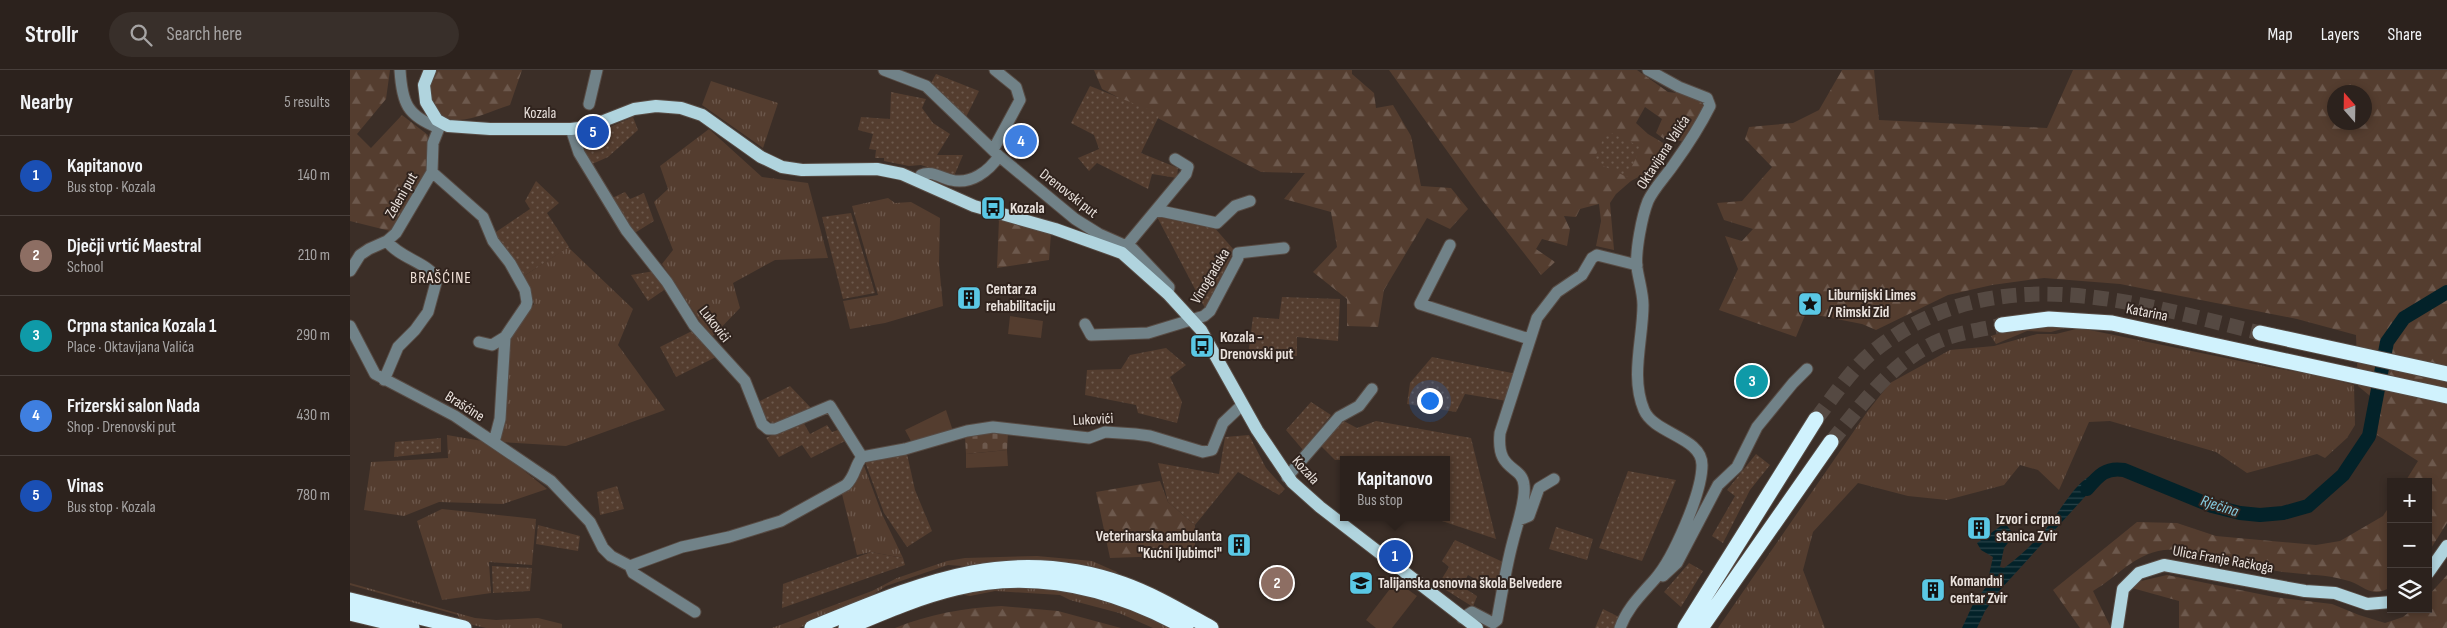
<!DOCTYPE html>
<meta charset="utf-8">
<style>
body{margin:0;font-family:"Sofia Sans Condensed",sans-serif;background:#382f2a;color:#f1f3f6}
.controls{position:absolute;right:15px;bottom:15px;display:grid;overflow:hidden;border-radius:0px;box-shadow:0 2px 8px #0003}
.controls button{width:45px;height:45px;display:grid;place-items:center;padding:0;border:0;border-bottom:1px solid #483f3b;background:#2c221d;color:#f1f3f6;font:25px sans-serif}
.compass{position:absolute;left:1977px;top:15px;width:45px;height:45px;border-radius:50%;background:#2c221d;box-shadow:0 2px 8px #0003;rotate:340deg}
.you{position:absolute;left:1079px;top:330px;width:18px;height:18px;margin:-12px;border:4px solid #fff;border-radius:50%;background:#1a73e8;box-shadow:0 0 0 8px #1a73e833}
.badge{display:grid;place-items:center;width:32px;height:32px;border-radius:50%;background:#0b8043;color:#fff;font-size:16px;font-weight:700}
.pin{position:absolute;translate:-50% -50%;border:2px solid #fff;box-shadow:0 1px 5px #0006}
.popup{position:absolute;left:990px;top:386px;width:110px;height:65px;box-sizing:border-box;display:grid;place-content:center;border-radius:0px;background:#2c221d;filter:drop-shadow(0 1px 4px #0005);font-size:16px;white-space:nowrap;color:#a6a4a4}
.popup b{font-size:19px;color:#f1f3f6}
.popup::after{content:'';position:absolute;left:50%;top:100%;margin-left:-10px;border:10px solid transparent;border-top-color:#2c221d}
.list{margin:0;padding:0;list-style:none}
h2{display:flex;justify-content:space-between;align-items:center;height:65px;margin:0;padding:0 20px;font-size:21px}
h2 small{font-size:16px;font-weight:400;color:#a6a4a4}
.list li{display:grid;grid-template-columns:32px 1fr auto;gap:15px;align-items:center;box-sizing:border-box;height:80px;padding:0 20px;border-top:1px solid #483f3b}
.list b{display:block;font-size:19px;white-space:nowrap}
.list p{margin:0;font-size:16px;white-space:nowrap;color:#a6a4a4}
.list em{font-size:16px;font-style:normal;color:#a6a4a4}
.icon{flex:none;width:28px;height:28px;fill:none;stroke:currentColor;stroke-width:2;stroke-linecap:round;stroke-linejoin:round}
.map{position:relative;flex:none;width:2097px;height:558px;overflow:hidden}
header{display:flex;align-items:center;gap:30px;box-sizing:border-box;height:70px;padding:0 25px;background:#2c221d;border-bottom:1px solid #483f3b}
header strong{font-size:24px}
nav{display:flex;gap:28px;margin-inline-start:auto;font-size:18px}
.search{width:350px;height:45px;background:#382f2a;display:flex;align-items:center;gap:12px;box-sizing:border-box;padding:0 18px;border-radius:28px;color:#a6a4a4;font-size:19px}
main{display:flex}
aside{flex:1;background:#2c221d}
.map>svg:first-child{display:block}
</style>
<header>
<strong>Strollr</strong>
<div class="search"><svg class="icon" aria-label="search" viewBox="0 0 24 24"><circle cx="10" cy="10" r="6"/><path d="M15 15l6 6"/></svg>Search here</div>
<nav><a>Map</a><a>Layers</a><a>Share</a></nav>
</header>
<main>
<aside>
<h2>Nearby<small>5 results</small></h2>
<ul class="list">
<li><span class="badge" style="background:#1a4fb4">1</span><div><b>Kapitanovo</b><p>Bus stop · Kozala</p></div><em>140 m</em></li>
<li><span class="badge" style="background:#8d6e63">2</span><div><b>Dječji vrtić Maestral</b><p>School</p></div><em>210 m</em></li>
<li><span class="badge" style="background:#0f9aa8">3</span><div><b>Crpna stanica Kozala 1</b><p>Place · Oktavijana Valića</p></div><em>290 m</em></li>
<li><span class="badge" style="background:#3f7fe0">4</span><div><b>Frizerski salon Nada</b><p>Shop · Drenovski put</p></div><em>430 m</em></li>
<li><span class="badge" style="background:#1a4fb4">5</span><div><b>Vinas</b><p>Bus stop · Kozala</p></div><em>780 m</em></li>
</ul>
</aside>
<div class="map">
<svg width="2097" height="558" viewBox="0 0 2097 558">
<defs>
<pattern id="grass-tufts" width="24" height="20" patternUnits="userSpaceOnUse" patternTransform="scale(1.25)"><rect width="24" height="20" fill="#543d2f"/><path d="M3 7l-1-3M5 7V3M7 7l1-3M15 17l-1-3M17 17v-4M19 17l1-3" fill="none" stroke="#6d594d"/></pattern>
<pattern id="forest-firs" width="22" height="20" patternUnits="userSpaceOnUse" patternTransform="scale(1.25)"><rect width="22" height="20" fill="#543d2f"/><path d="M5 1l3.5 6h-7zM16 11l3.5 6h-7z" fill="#6d594d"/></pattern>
<pattern id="cemetery-stones" width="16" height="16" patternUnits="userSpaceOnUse" patternTransform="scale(1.25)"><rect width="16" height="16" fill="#543d2f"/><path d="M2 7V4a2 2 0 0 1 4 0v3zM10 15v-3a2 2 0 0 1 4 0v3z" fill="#6d594d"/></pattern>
<pattern id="garden-dots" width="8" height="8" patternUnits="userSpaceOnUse" patternTransform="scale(1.25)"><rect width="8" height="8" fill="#543d2f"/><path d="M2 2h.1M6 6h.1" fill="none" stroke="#6d594d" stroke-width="1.8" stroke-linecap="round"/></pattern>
<pattern id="water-rules" width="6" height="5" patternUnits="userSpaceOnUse" patternTransform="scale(1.25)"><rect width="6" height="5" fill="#032229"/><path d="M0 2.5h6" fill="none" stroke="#284248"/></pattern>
</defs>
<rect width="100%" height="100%" fill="#3b2e27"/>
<path fill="url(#grass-tufts)" d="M361 11 428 33 413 78 352 35Z
M359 59 412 107 458 113 478 188 425 190 383 213 390 238 361 268 312 194 323 180 304 132 318 119 310 96Z
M538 128 545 133 561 132 590 148 589 194 593 236 535 253 500 259 493 231 528 225 502 136Z
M218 177 283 239 268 275 315 340 216 376 150 372 157 273 184 234 174 206Z
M1696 255 1719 257 1701 262 1677 261 1646 274 1641 266 1656 261 1657 263 1661 262 1660 260Z
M1730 258 1919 297 1966 305 2004 315 2005 355 1997 368 1975 388 1967 384 1897 403 1866 382 1760 351 1739 352 1709 420 1688 400 1670 395 1654 415 1597 430 1558 426 1508 413 1463 462 1453 500 1475 558H1368L1517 342 1540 313 1600 280 1644 276 1687 264H1706Z
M97 365 138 372 197 419 153 434 89 432 54 446 14 440 21 392 98 388Z
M513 393 532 444 553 488 521 482 507 485 492 424 505 414Z
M92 439 186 449 182 495 139 492 141 523 92 530 67 451Z
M687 486 742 491 767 502 769 507 598 495 536 516 515 530 449 558H422L522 521 547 508 597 491 615 488Z
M0 513 125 548 146 550 188 548 212 554V558H136L110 552 108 545 0 515Z
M672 514 748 524 825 558H803L769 543 720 530 710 525 645 521 620 526 610 524Z"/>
<path fill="url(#forest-firs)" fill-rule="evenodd" d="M0 0H40L36 29 7 64 21 78 52 45 78 65 76 101 40 161 0 151Z
M87 0H172L160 35C134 43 94 67 82 30 79 19 80 10 87 0Z
M744 0H1002V4L1024 23 1026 38 1043 35 1061 66 1071 116 1101 118 1118 139 1100 159 1077 148 1034 220 1028 257 997 256V229L963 202 987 177 981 142 934 129 955 103 911 102 752 19Z
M1039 0H1287L1318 22 1344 25 1355 37 1332 71 1314 69 1306 63 1312 49 1295 37 1286 53 1298 64 1320 77 1312 94 1281 111 1266 124 1260 133 1264 180 1246 176 1251 151 1249 134 1230 139 1226 147 1214 146 1220 159 1217 176 1192 169 1186 179 1205 192 1191 205 1130 127Z
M1492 0H1524L1529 50 1697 58 1723 0H2097V453L2078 483V412H2055L2068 391 2027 365 2031 335 2008 316 2006 265 1947 249 1770 214 1694 208 1642 215 1598 225 1526 260 1512 254 1456 243 1446 267 1369 240 1388 199 1375 166 1392 171 1403 159 1374 150 1367 133 1392 131 1422 97 1395 69 1399 57 1443 53 1469 40ZM1984 22H2014V52H1984Z
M649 149 701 164 699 190 647 198Z
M810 411 818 432 845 455V485L760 488 746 422Z
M2041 434V517C2020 530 2014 514 1995 510 1974 504 1949 505 1927 501 1899 496 1840 476 1814 480 1782 485 1769 506 1743 521L1761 558H1730L1703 520 1787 452 1827 453 1866 466 1966 475 1990 471 2033 446Z
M1817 505 1924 527 1982 534 2009 545 2035 553 2053 547 2063 539H2078V526L2097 505V558H1829V531L1782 518 1791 511Z
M651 536 708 541 771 558H545C580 544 613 538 651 536Z"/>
<path fill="url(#cemetery-stones)" d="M640 361 658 362 657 380 616 384 615 366Z"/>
<path fill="#543d2f" d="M660 246 693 251 691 268 658 264Z
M596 340 603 361 562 373 555 360Z
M657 380 658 396 616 398V384Z
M1046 511 1067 526 1042 558H1026L1016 550Z"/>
<path fill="url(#garden-dots)" d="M586 4 629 21 616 47 581 13Z
M740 16 810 44 791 83 828 98 827 108 802 104 798 119 747 93 739 101 728 88 749 79 744 65 721 53Z
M541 22 576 29 572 38 583 53 600 64 587 85H613L604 106 571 95 559 96 534 91V88H525L526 80 519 79 523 64 508 60 511 47 540 49Z
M283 47 288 60 258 87 240 95 227 67 248 62Z
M1257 61 1291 77 1277 107 1243 91Z
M186 111 209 133 197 143 219 177 174 206 143 164 180 139 175 131Z
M275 122 280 129 294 123 304 151 283 164 262 128Z
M501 143 525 223 493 229 472 147Z
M806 145 863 156 884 180 856 240Z
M304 201 317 218 298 231 281 205Z
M932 227 990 229 988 271 947 267V286H898L903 247 929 249Z
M344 260 368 286 326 307 310 277Z
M816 278 836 295 820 307 832 332 827 353 788 343 786 335 735 325 737 300 771 299 780 285Z
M1082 287 1167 304 1157 331 1115 324 1106 342 1057 334 1060 313Z
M440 316 462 339 426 356 414 347 408 332Z
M961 332 981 345 953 380 936 360Z
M990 349 1007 358 1026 351 1121 368 1146 469 1080 447H1096V390H985L969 374Z
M452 350 460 364 477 355 482 362 491 359 497 370 461 388 452 375 429 387 416 368Z
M899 365 916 398 935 419 929 425 888 402 845 455 818 432 808 393 869 404 875 367Z
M91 368V382L44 387 45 372Z
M557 384 565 420 582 461 557 477 534 443 515 392Z
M1406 384 1420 395 1400 420 1373 473 1362 466 1385 426 1377 420Z
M1278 401 1326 410 1292 491 1249 478Z
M267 416 274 439 250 445 247 422Z
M188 455 230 466 228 481 186 474Z
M1206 457 1243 469 1237 490 1199 479Z
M1105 470 1153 492 1148 522 1118 505 1111 516 1127 526 1123 537 1088 515 1099 497 1092 491Z
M521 482 553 488 555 495 432 538 433 514Z
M1339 493 1353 501 1331 537 1314 522Z
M142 496 182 498 180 521 143 523Z
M1253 539 1269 547 1264 558H1245Z"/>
<path fill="url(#water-rules)" d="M1746 404 1752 408 1650 520 1635 541 1627 558H1612L1624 532 1641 511 1639 505 1643 487 1631 480 1627 473 1655 453 1664 465 1654 478 1650 497 1654 498C1669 487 1682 475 1694 461 1707 447 1727 407 1746 404Z"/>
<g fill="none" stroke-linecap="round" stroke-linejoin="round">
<path stroke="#032229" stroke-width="14" d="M1737 419C1749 405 1756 397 1774 400L1862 436 1890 443 1910 445 1933 443 1958 436 1993 405 2019 366 2037 272 2054 248 2097 222"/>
<path stroke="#554942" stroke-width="15" stroke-dasharray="15 8" stroke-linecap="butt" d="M1466 349C1484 326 1502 298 1525 280 1643 187 1780 231 1910 263
M1481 372C1514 332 1545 287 1596 268 1614 262 1634 259 1652 255"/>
<defs>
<path id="minor" d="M50 0C52 33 57 46 89 58
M534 0 576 16 649 86 725 149 749 164 783 179 819 217 818 224
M239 34 247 0
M91 53 83 73 82 102 133 147 143 171 160 193 175 220 177 232 176 236 155 267 142 275 129 272
M221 59 229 83 276 160 317 212 344 255 395 311 412 354 418 359H425L480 336 512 387
M643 80 670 30 666 17 645 0
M569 110 571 105C581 100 591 108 601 110 621 115 639 101 649 86
M806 140 867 153 885 136 900 131
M777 175 836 104 838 97 825 89
M1100 175 1070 234 1179 269
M0 201 10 185 19 179 37 171 46 163 82 102
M735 254 741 265 798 263 854 246 860 241 888 188V183L934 178
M0 256 25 304 105 346 201 411 240 452 253 478 261 486 280 496 283 503 345 542
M34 310 48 277 65 260 78 242 87 209C79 193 49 188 37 171
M144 372 150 349 155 267
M937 407 989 347 1009 336 1022 319
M1169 450 1179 446 1189 418 1204 409
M280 496 332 477 379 467 431 451 496 415C506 405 504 397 512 387L555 379 617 361 643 357 739 368 755 362 785 364 800 366 853 382 862 380 873 353 892 335
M1313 506 1327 493 1368 415 1387 397 1407 357 1443 313 1457 299
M1112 548 1122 542 1143 553 1147 550C1152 523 1156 497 1163 471 1167 455 1176 430 1174 415 1172 394 1146 403 1150 363L1187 248 1207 222 1232 205 1242 188 1247 185 1287 195
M1270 558C1277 538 1291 525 1305 509 1323 489 1352 423 1352 395 1352 367 1304 364 1294 340 1280 307 1293 269 1293 235 1293 223 1289 211 1287 198 1285 182 1292 146 1298 131 1304 118 1316 106 1324 94 1337 76 1350 56 1360 36L1357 28 1329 17 1298 0"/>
<path id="major" d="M80 0 74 15 76 32 87 50 98 56 140 59H221L238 57 284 39 306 36 331 38 352 45 411 87 432 97 452 100 527 99 552 104 624 136 705 159 772 183 818 224 851 260 907 360 942 412 970 437 1127 558
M2078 503 2097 476
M1767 558 1773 519 1789 503 1814 495 1955 521 1985 523 2017 534 2041 532"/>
<path id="highway" d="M1652 255 1699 249 1762 253 2097 326
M1910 263 2097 304
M0 530 114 558
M0 543 62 558
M462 558C568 515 658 473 773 514 804 525 832 542 861 558
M496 558C532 543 568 527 606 518 687 498 764 518 836 558
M1335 558 1466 349
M1351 558 1481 372"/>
</defs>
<use href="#minor" stroke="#574b44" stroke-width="13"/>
<use href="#major" stroke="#574b44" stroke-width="14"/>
<use href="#highway" stroke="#574b44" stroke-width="17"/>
<use href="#minor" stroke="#718288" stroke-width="11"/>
<use href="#major" stroke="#b0d4de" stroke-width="12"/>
<use href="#highway" stroke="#d0f2fd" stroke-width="15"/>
</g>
<defs>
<symbol id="bus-square" viewBox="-11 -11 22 22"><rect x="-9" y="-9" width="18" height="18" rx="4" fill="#5ac8e5" stroke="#31241e"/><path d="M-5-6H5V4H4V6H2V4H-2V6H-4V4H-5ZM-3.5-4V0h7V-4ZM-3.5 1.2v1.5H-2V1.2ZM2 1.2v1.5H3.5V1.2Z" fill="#111"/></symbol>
<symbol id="building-square" viewBox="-11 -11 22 22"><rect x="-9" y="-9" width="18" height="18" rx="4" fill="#5ac8e5" stroke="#31241e"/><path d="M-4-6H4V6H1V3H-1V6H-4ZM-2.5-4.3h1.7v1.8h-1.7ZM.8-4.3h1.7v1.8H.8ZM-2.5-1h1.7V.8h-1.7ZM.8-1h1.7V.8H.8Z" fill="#111"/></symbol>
<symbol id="sight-square" viewBox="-11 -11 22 22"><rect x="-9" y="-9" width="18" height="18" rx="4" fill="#5ac8e5" stroke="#31241e"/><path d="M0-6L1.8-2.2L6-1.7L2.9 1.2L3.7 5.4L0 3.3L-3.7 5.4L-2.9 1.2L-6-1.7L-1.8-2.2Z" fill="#111"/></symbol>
<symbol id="school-square" viewBox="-11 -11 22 22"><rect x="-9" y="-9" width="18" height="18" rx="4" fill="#5ac8e5" stroke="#31241e"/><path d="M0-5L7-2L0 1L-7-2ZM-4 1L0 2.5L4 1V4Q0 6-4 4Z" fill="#111"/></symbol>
</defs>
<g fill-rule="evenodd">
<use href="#bus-square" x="629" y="124" width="28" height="28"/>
<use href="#building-square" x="605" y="214" width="28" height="28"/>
<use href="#sight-square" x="1446" y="220" width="28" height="28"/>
<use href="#bus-square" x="838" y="262" width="28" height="28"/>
<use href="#building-square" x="1615" y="444" width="28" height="28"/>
<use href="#building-square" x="875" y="461" width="28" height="28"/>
<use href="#school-square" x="997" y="499" width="28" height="28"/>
<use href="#building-square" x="1569" y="506" width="28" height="28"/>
</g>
<g text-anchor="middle" stroke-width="4" stroke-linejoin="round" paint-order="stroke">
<g font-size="15" fill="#eae2dd" stroke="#31241e">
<text x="190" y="48">Kozala</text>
<text transform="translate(1313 82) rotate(-57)" y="5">Oktavijana Valića</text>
<text transform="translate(719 123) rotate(38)" y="5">Drenovski put</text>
<text transform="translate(51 125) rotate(-60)" y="5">Zeleni put</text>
<text transform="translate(860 206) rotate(-59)" y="5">Vinogradska</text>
<text transform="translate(1797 242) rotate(11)" y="5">Katarina</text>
<text transform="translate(365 254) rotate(52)" y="5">Lukovići</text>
<text transform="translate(115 336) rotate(32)" y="5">Brašćine</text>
<text transform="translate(743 349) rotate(-3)" y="5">Lukovići</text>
<text transform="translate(956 400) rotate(48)" y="5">Kozala</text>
<text transform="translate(1873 489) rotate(10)" y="5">Ulica Franje Račkoga</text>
</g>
<g font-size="15" font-weight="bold" fill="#eae2dd" stroke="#31241e" text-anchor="start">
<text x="660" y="143">Kozala</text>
<text x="636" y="224">Centar za<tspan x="636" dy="17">rehabilitaciju</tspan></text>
<text x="1478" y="230">Liburnijski Limes<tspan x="1478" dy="17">/ Rimski Zid</tspan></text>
<text x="870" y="272">Kozala -<tspan x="870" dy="17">Drenovski put</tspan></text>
<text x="1646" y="454">Izvor i crpna<tspan x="1646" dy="17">stanica Zvir</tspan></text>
<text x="872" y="471" text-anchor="end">Veterinarska ambulanta<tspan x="872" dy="17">"Kućni ljubimci"</tspan></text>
<text x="1600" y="516">Komandni<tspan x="1600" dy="17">centar Zvir</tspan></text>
<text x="1028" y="518">Talijanska osnovna škola Belvedere</text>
</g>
<g font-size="16" letter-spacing="1" fill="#f1e1d8" stroke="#31241e">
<text x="91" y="213">BRAŠĆINE</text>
</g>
<g font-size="16" font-style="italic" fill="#86cee3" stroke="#31241e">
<text transform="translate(1870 435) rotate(18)" y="6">Rječina</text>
</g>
</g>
</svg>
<div class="controls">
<button>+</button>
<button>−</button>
<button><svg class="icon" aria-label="layers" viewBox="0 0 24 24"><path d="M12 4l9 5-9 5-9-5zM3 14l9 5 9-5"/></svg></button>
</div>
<svg class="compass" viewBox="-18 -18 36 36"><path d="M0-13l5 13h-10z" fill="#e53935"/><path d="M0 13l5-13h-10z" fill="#a6a4a4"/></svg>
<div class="you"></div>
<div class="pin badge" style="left:1045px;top:486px;background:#1a4fb4">1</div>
<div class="popup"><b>Kapitanovo</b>Bus stop</div>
<div class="pin badge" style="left:927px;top:513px;background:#8d6e63">2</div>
<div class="pin badge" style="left:1402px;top:311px;background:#0f9aa8">3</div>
<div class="pin badge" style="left:671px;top:71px;background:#3f7fe0">4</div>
<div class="pin badge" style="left:243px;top:62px;background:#1a4fb4">5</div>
</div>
</main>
